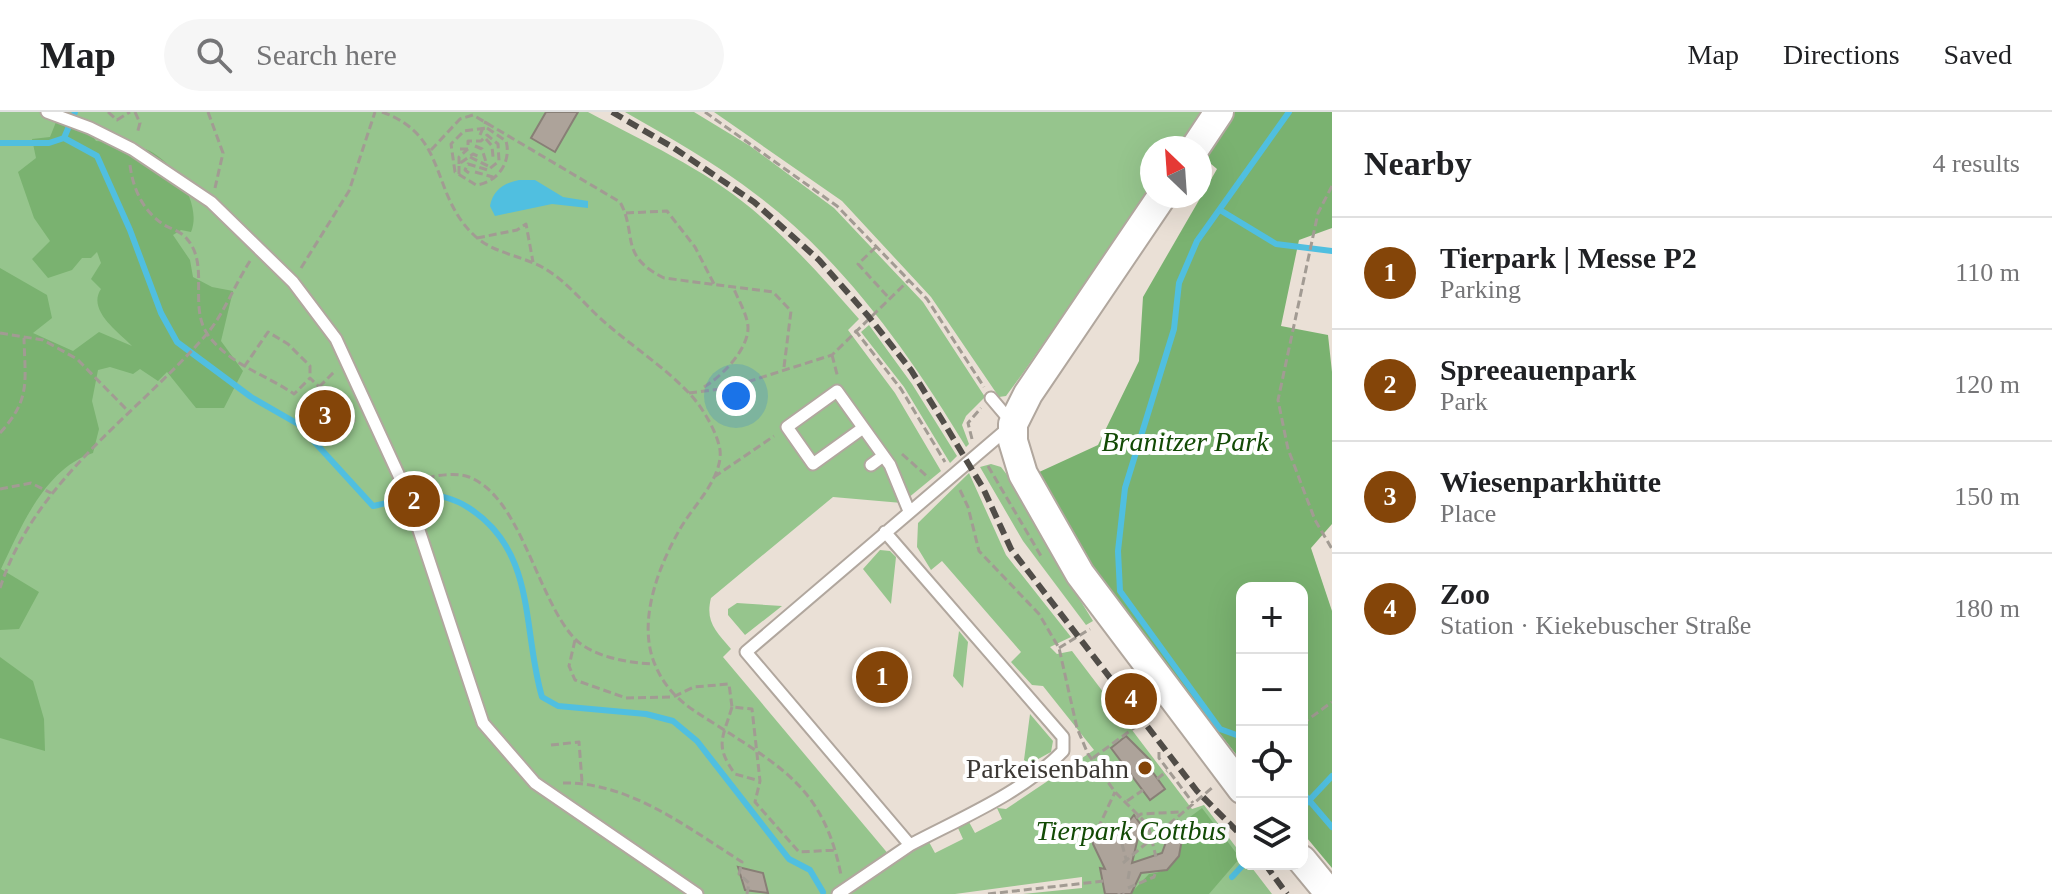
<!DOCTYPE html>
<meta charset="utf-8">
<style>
body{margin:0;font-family:"Times New Roman",serif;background:#f6f6f6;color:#202124}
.controls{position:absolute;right:24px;bottom:24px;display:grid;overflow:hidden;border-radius:16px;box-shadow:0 8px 32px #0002}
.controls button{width:72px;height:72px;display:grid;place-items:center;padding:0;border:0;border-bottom:2px solid #e0e0e0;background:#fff;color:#202124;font:40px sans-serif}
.compass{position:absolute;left:1140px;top:24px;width:72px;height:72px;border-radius:50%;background:#fff;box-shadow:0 8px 32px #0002;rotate:335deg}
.you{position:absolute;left:736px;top:284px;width:28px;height:28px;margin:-20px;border:6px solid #fff;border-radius:50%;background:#1a73e8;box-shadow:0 0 0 12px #1a73e833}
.badge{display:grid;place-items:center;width:52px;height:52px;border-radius:50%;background:#844509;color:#fff;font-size:26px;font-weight:700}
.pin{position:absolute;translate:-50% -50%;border:4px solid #fff;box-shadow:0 2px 8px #0006}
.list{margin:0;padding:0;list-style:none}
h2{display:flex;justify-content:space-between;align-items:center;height:104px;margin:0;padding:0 32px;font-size:34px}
h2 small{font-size:26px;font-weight:400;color:#757577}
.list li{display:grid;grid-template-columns:52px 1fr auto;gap:24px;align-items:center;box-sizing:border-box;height:112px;padding:0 32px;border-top:2px solid #e0e0e0}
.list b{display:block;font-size:30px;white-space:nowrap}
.list p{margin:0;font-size:26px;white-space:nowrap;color:#757577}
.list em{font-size:26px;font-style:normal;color:#757577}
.icon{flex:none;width:44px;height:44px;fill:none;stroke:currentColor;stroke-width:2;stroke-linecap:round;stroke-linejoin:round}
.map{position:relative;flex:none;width:1332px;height:782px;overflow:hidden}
header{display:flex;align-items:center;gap:48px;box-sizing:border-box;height:112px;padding:0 40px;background:#fff;border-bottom:2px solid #e0e0e0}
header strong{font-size:38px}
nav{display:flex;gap:44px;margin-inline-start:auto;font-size:28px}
.search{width:560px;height:72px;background:#f6f6f6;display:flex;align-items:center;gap:20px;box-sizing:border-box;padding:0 28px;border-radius:44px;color:#757577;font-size:30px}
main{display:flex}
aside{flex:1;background:#fff}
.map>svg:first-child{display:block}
</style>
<header>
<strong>Map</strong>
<div class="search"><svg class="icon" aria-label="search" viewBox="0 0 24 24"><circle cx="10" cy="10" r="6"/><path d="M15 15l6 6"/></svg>Search here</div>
<nav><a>Map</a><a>Directions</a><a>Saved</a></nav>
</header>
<main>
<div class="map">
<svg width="1332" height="782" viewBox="0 0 1332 782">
<rect width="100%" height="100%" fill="#eae0d6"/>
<path fill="#96c58d" d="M0 0H588C643 29 704 57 752 97 791 130 825 168 859 207L848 218 895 281 941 359 902 391 833 385 711 486C705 510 716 519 731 537L723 545 895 750 929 730 935 741 963 727 958 716 969 710 975 721 1002 707 997 696 1006 697 1094 638 1043 574 1032 573 1011 550 1021 540 942 449 931 458 917 435 918 411 969 361 1006 443 1071 525 1050 535 1057 542 1072 539 1192 697 1204 693 1242 743V752H1249L1272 782H1023L1082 776V765L955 782H0Z
M625 0H694L750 34 834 96 923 190 985 285 966 304 962 313 969 332 966 335C911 244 845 150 758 84 717 52 670 26 625 0Z
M714 0H1203L1179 36H1152V75L1023 261 1006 284 999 285 931 185 842 89Z
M869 213 912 272 957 344 950 351 904 275 861 220Z
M991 352 1001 355 1011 368 1066 452 1067 467 1093 509 1086 513 1023 429 980 355Z
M880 438 890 439 896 445 891 492 863 457Z
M737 491 782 494 745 523 728 503V497Z
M959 519 968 530 963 576 953 564Z
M1030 602 1053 629 1051 640 1029 652 1024 648Z"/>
<path fill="#7ab270" d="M1235 0H1332V116L1299 128 1281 214 1328 223 1332 260V412L1311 436 1332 499V756L1302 720V476H1242V650L1088 453 1037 361 1098 333 1139 249 1143 185 1217 57 1204 46Z
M56 10 89 19 96 29C107 29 115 36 126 36 132 37 139 35 145 37 172 47 203 91 191 120L181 118 173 123 190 148 193 165 212 175 233 179 221 229 243 259 224 296H196L167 260 158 269 140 257 133 262 110 255 98 258 92 289 99 317 93 341C45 356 21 415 1 457L39 480 19 517 0 518V156L47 183 52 206 33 221 73 239 99 220 132 234C117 219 87 198 101 177L91 167 101 151 97 140 91 146H82L72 158 48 166 32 147 50 129 34 106 18 60 36 46 32 27 50 25Z
M0 545 33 569 44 607 45 639 0 626Z
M1202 696 1240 746 1209 782H1130L1149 762C1177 759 1185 739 1178 714Z"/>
<path fill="#50bfe0" d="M519 68H535L563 85 588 89V96L552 92 495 104 490 94C493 78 504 71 519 68Z"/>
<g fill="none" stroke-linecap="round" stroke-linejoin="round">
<path stroke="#50bfe0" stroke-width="6" d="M64 26 97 44 130 118 161 201 177 230 251 285 298 312 373 394C389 391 406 385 422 383 437 381 457 388 469 396 537 440 522 517 542 585L558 594 646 602 673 609 697 629 789 747 810 758 823 780
M0 31H49L64 26 75 0
M1220 98 1276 132 1332 139
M1242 625 1220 617 1120 479 1118 439 1125 376 1174 217 1179 171 1197 129 1289 0
M1302 680 1332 715
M1302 696 1332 664
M1232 765 1244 752"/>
</g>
<path fill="#ada39a" stroke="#887f76" stroke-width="2" d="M546 0H578L555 40 531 26Z
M323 287 342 306 326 321 308 302Z
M1126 624 1150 648 1146 651 1165 677 1150 688 1111 636Z
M1134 703 1141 713 1132 751 1162 741 1166 730 1164 721 1177 709 1182 727 1179 744 1167 758 1141 761 1131 782H1105L1100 756 1105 757 1093 732 1092 717 1118 723Z
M738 755 763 761 768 781 745 778Z"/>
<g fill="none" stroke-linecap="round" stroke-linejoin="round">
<defs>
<path id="service" d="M47 0 90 16 132 37 211 90 293 170 336 227 406 379 483 611 535 671 697 782
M863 316 813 352 787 315 837 279 890 353 909 399
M871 353 883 344
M885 420 1063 625V639C1022 681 961 706 910 733L746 540 1013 312 991 286
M838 782 910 733"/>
<path id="tertiary" d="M1195 36 1219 0
M1162 84 1028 282 1013 312V329L1023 362 1080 462 1242 677
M1302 748 1330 782"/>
</defs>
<use href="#service" stroke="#b1a79e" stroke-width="15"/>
<use href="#tertiary" stroke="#b1a79e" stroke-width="32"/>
<path stroke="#a29b93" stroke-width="3" stroke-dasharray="8 4" stroke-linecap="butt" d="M108 0 117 8 130 0
M135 0 140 11 137 22
M208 0 223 41 215 76
M382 0C450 24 429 83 476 125 495 142 525 144 547 158 570 172 588 197 609 214 635 236 665 256 688 280 701 293 717 319 720 338 723 366 693 394 680 417 658 455 636 512 656 555 669 584 689 596 715 612 783 656 824 677 841 763
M705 0 837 94 927 187 984 275
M487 16 506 29C512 50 497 71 476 73L455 60 451 32 464 19Z
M480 23 486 9
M486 27 492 34 493 45
M475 34 482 37 486 50
M460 37H468V29H481L487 23 498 32 499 49 488 58 468 52 465 58 469 61
M431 38 460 7 473 3 620 90C638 123 618 143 664 166L773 180 791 199 784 255
M470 45 490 55
M459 52V45L468 37
M130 53C133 78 144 101 166 114 173 117 183 121 187 127 210 153 188 195 208 223 230 253 265 262 294 282L310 266 354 309 340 321
M475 60 493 65
M459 62V52L473 42 478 44
M1332 74 1318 101 1278 288 1288 337 1315 408 1332 437
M626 101 667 99 695 135 714 172
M477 126 517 118 526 112 533 150
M876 135 858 152 889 186
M301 156 349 79 375 0
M855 218 901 277 945 350
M0 221 43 228 77 247 129 300
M832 243 838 266
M244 255 268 220 288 232 310 254V265
M319 275 336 258
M704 275C721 265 748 238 748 216 748 204 738 187 733 175
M689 281 728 276 832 243 909 168
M0 321C31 287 25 270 24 226
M972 327 968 311 981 296
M902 342 929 366
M988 354 1041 444
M714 365 774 324
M415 368C432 365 452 359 469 365 521 385 536 484 574 526 592 545 629 551 654 552
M0 377 31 371 51 381
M960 378 968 395 979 439 1039 502 1059 536 1077 616 1088 642 1115 680 1148 713 1156 745
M0 476C35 368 134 305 206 223 224 202 235 172 250 149
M575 528 569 554 575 568 626 586 673 585 694 575 729 572 732 595 752 597 760 669 755 690 799 740 836 738
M1059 536 1090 517
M732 595C723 626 714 633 735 662L760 669
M1302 612 1332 590
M551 633 579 630 582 670
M1159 640V646L1193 691
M1093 646 1138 613
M1157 667 1167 659
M563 671C630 670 688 716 742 750L739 762 749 771 747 782
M1127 689 1143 678
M1136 706 1141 702 1179 700
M1110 724 1105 723 1100 712 1115 680
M1110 727V724L1118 725
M1122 732 1126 747
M1123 751 1213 675
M1128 767 1130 756
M1128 776 1154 765 1155 762
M1119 781V782
M988 782 1104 769
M1123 782 1124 781"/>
<use href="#service" stroke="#fff" stroke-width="11"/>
<use href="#tertiary" stroke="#fff" stroke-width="28"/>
<path stroke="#514d48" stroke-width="6" stroke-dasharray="12 6" stroke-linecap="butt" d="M612 0 674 36 754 90 819 148 869 205 911 258 944 311 983 376 1011 437 1197 679 1242 724
M1265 752 1287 782"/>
</g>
<circle fill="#844509" stroke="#fff" stroke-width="3" cx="1145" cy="656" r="8"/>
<g text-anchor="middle" stroke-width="8" stroke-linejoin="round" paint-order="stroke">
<g font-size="28" font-style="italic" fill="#124a05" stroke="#fff">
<text x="1185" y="339">Branitzer Park</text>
<text x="1131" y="728">Tierpark Cottbus</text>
</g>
<g font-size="28" fill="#3c3834" stroke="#fff" text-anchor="end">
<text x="1129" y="666">Parkeisenbahn</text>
</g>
</g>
</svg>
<div class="controls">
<button>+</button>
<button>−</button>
<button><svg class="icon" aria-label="locate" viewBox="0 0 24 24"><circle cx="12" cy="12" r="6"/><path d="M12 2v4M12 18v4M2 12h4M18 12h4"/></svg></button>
<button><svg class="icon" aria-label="layers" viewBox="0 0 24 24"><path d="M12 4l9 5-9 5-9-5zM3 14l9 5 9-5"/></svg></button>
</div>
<svg class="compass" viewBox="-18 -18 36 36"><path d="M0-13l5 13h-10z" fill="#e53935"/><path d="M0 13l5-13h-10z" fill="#757577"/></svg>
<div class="you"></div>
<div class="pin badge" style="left:882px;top:565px">1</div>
<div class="pin badge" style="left:414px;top:389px">2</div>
<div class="pin badge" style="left:325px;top:304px">3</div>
<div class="pin badge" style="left:1131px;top:587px">4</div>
</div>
<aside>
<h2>Nearby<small>4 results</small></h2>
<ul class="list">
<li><span class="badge">1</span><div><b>Tierpark | Messe P2</b><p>Parking</p></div><em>110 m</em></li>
<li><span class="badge">2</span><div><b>Spreeauenpark</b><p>Park</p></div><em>120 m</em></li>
<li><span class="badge">3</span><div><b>Wiesenparkhütte</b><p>Place</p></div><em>150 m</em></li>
<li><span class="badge">4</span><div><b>Zoo</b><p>Station · Kiekebuscher Straße</p></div><em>180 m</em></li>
</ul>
</aside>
</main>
